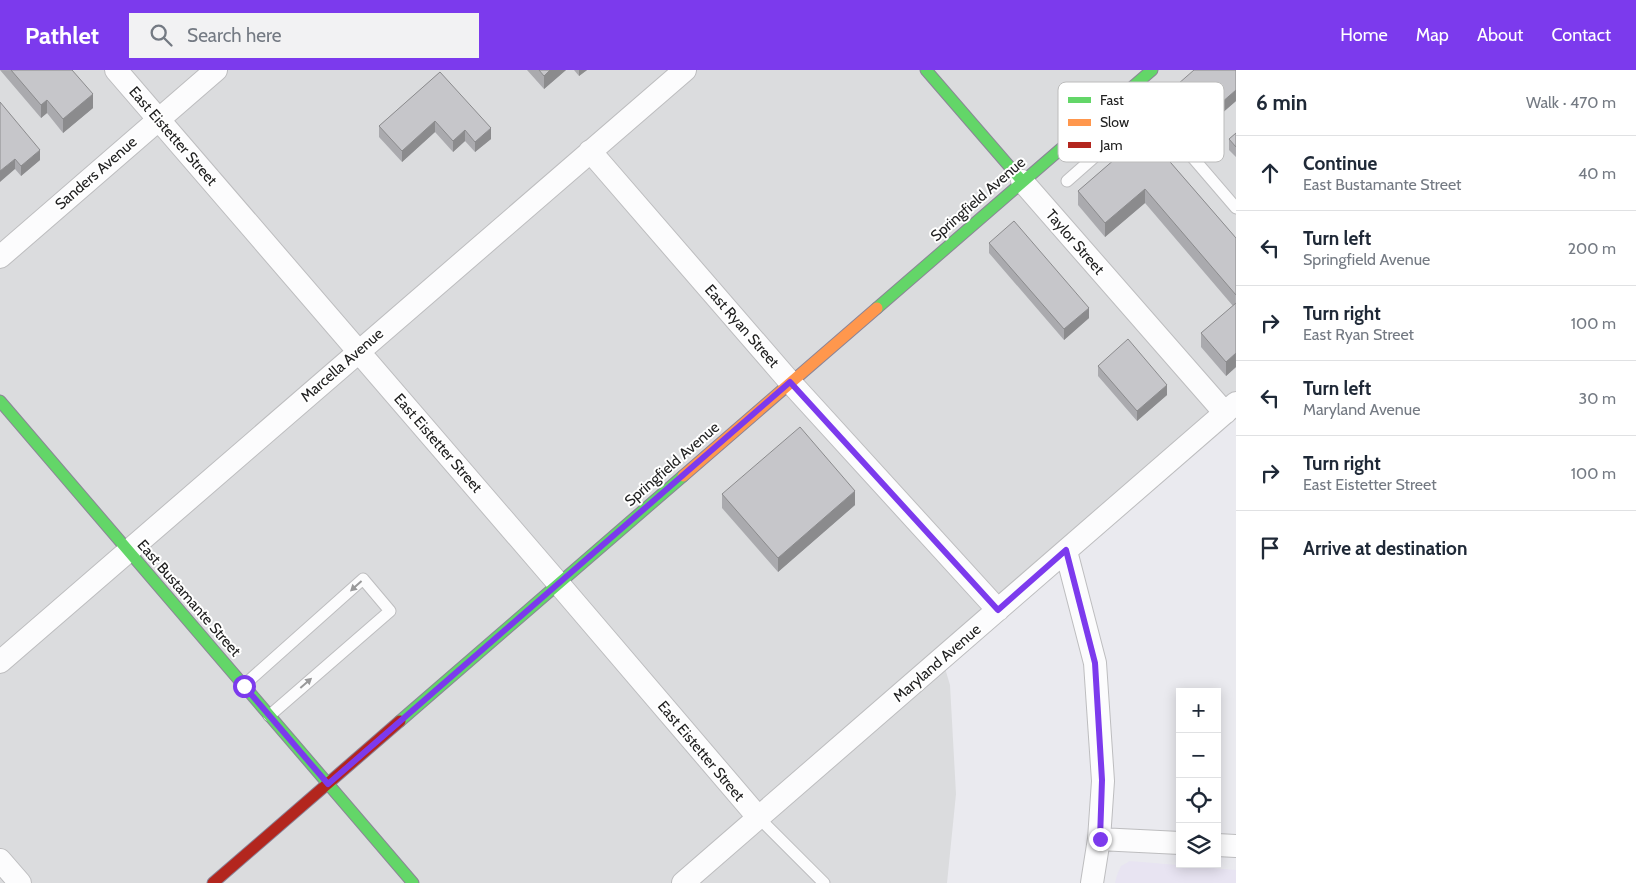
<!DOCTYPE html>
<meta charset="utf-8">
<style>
body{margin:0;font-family:Cabin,sans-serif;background:#f2f2f3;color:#1f2937}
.controls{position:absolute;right:15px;bottom:15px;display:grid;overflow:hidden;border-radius:0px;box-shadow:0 2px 12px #0003}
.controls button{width:45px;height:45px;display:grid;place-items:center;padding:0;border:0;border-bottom:1px solid #e0e1e3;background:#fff;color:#1f2937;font:25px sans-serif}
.stop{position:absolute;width:15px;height:15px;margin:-11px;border:4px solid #7c3aed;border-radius:50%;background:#fff}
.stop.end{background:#7c3aed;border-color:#fff;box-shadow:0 1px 5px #0008}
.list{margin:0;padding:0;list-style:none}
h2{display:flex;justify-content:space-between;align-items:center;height:65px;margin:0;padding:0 20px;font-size:21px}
h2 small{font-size:16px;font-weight:400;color:#747a83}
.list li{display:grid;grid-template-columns:32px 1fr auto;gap:15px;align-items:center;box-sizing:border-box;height:75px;padding:0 20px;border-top:1px solid #e0e1e3}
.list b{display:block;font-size:19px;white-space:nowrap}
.list p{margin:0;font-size:16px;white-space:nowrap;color:#747a83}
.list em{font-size:16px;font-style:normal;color:#747a83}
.icon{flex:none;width:28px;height:28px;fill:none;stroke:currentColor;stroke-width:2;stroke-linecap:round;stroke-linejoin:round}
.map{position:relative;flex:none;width:1236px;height:813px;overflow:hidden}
header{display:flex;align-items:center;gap:30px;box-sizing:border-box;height:70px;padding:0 25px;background:#7c3aed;color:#fff}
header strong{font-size:24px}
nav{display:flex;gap:28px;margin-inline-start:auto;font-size:18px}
.search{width:350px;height:45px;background:#f2f2f3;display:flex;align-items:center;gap:12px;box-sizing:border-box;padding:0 18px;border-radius:0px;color:#747a83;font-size:19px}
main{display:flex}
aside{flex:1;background:#fff}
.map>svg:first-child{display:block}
</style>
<header>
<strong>Pathlet</strong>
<div class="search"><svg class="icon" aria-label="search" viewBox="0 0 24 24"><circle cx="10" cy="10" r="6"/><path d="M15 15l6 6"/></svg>Search here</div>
<nav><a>Home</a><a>Map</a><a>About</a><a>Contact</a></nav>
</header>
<main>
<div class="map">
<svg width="1236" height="813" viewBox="0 0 1236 813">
<rect width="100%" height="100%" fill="#eaeaef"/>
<path fill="#dbdcde" d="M0 0H1236V333L942 588 950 615 956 724 947 813H0Z"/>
<path fill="#e8e4f2" d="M1130 791 1236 800V813H1115L1117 805 1121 796Z"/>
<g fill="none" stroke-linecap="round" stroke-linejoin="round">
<defs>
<path id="lane" d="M1116 31 1134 52 1151 39 1236 138
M1067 111 1134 52
M244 615 363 509 390 541 269 646
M758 747 824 813"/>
<path id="street" d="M116 0 558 513 758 747
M590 81 790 312 998 540
M1022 111 1225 343
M0 187 216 0
M1066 481 1095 593 1103 711 1099 769 1092 813
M0 592 685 0
M1099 769 1180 773
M1217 775 1236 776
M0 790 20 813
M683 813 1236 333"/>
<path id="fast" d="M926 0 1022 111
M877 238 1152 0
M0 331 413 813
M400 651 683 406"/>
<path id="slow" d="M683 406 877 238"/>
<path id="jam" d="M213 813 400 651"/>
</defs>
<use href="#lane" stroke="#bdbdbf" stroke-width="13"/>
<use href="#street" stroke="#bdbdbf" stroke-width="24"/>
<use href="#fast" stroke="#8b8497" stroke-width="13"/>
<use href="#slow" stroke="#8b8497" stroke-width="13"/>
<use href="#jam" stroke="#8b8497" stroke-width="13"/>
<use href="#lane" stroke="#fcfcfd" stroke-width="11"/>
<use href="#street" stroke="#fcfcfd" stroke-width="22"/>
<use href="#fast" stroke="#63d668" stroke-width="11"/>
<use href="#slow" stroke="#ff974d" stroke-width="11"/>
<use href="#jam" stroke="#b3261e" stroke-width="11"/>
</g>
<path fill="#aaaaae" d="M0 0H72L93 38 63 63 47 43 41 48Z
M527 0H566L544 19Z
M574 0H587L579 6Z
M1236 0V31L1198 64 1170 31V21Z
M440 2 491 69 475 82 465 71 453 82 435 62 402 92 379 67V56Z
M0 32 40 90 21 106 15 99Z
M1145 63 1236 168V297L1226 306 1201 277V263L1233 236 1145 133 1105 167 1078 135V121Z
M1236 63V87L1229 80V69Z
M989 173 1089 248 1064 270 989 183Z
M1098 296 1167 325 1137 351 1098 306Z
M722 424 855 435 778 502 722 438Z"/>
<path fill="#8b8b8d" d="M550 0H566L544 19V6Z
M579 0H587L579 6Z
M1236 20V31L1198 64V53Z
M93 24V38L63 63V49Z
M47 30V43L41 48V35Z
M435 51V62L402 92V81Z
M491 58V69L475 82V72Z
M465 60V71L453 82V71Z
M40 80V90L21 106V96Z
M15 89V99L0 112V101Z
M1145 119V133L1105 167V153Z
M1089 238V248L1064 270V259Z
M1236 283V297L1226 306V292Z
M1167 315V325L1137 351V341Z
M855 421V435L778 502V488Z"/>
<path fill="#c6c6ca" stroke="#8b8b8d" d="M11 0H72L93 24 63 49 47 30 41 35Z
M539 0H550L544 6Z
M1194 0H1236V20L1198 53 1170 21Z
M440 2 491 58 475 72 465 60 453 71 435 51 402 81 379 56Z
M0 32 40 80 21 96 15 89 0 101Z
M1145 63 1236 168V225L1145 119 1105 153 1078 121Z
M1236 63V77L1229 69Z
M1014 151 1089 238 1064 259 989 173Z
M1236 233V283L1226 292 1201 263Z
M1128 269 1167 315 1137 341 1098 296Z
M800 357 855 421 778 488 722 424Z"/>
<defs><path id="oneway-solid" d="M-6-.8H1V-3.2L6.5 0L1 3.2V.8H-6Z" transform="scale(1.25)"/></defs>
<g fill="#99999a">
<use href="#oneway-solid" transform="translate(356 516) rotate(138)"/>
<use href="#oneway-solid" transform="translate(306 613) rotate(-41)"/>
</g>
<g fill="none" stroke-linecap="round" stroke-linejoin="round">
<path stroke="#7c3aed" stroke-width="6" d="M244 616 328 714 790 312 998 540 1066 480 1095 593 1102 710 1100 769"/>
</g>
<g text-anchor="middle" stroke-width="4" stroke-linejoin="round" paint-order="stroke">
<g font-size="15" fill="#212121" stroke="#fff">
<text transform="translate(173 66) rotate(49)" y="5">East Eistetter Street</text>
<text transform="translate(96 103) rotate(-41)" y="5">Sanders Avenue</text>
<text transform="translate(978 129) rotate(-41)" y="5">Springfield Avenue</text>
<text transform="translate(1075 172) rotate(49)" y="5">Taylor Street</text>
<text transform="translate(742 256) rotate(49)" y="5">East Ryan Street</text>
<text transform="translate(342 295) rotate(-41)" y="5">Marcella Avenue</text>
<text transform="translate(438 373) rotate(49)" y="5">East Eistetter Street</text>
<text transform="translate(672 394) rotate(-41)" y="5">Springfield Avenue</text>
<text transform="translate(189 528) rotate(49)" y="5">East Bustamante Street</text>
<text transform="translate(937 593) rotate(-41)" y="5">Maryland Avenue</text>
<text transform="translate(701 681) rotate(50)" y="5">East Eistetter Street</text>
</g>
</g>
<rect x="1058" y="12" width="166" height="80" rx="8" fill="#fff" stroke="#bcbcbc" stroke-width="1"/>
<rect x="1068" y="27" width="23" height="6" fill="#63d668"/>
<rect x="1068" y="49" width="23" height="7" fill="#ff974d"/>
<rect x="1068" y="72" width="23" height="6" fill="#b3261e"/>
<g font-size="14" fill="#212121">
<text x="1100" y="35">Fast</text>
<text x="1100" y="57">Slow</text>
<text x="1100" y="80">Jam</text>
</g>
</svg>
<div class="controls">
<button>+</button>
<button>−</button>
<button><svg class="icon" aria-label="locate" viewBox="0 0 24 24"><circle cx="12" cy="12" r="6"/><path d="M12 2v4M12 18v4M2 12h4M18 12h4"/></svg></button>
<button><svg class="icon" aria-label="layers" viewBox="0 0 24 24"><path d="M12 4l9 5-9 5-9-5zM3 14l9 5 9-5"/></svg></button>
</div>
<div class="stop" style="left:244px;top:616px"></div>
<div class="stop end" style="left:1100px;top:769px"></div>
</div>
<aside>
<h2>6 min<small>Walk · 470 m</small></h2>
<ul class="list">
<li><svg class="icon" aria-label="ahead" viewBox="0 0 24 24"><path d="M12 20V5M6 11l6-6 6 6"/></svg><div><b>Continue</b><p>East Bustamante Street</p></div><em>40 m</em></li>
<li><svg class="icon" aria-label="left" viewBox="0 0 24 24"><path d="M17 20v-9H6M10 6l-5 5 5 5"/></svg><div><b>Turn left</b><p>Springfield Avenue</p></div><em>200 m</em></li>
<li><svg class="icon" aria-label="right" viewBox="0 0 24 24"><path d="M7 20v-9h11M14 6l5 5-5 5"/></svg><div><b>Turn right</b><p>East Ryan Street</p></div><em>100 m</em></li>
<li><svg class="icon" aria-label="left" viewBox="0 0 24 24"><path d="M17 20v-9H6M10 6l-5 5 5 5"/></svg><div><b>Turn left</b><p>Maryland Avenue</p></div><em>30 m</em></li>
<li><svg class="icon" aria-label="right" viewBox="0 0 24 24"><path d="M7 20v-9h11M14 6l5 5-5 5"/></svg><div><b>Turn right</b><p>East Eistetter Street</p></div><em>100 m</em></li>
<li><svg class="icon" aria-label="arrive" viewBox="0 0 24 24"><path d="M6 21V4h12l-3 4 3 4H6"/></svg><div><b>Arrive at destination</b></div></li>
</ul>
</aside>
</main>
